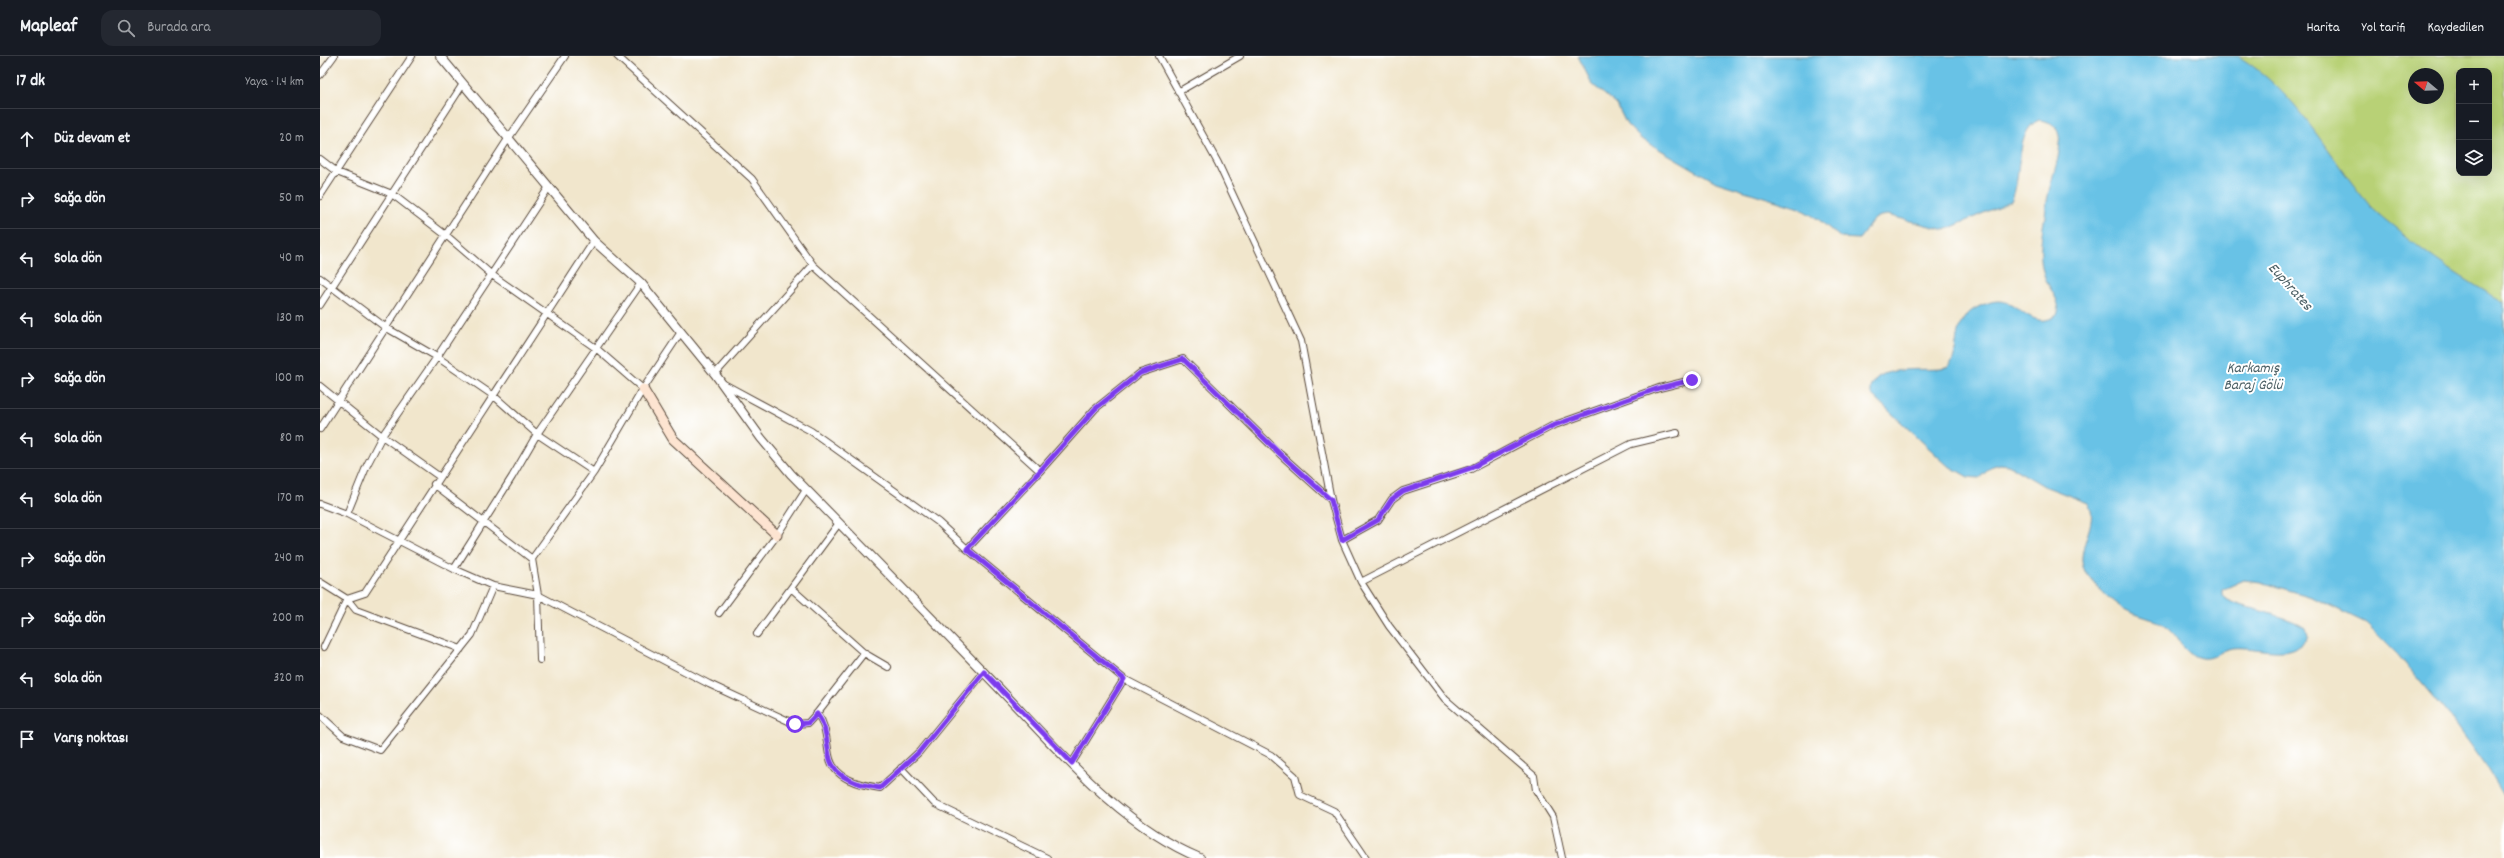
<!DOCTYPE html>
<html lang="tr">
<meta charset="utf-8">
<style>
body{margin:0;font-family:Dekko,sans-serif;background:#242831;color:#f1f3f6}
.controls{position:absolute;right:12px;top:12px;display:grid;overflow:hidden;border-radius:8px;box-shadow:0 4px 16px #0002}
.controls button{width:36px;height:36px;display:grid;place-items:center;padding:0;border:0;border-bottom:1px solid #363941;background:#171b24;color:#f1f3f6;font:20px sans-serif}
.compass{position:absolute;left:2088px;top:12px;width:36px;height:36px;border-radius:50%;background:#171b24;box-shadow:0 4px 16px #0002;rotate:289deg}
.stop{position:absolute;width:12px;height:12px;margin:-9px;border:3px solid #7c3aed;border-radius:50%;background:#fff}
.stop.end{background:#7c3aed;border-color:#fff;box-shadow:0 1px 4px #0008}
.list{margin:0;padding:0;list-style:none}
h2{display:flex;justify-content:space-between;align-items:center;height:52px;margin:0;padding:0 16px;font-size:17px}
h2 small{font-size:13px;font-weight:400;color:#9ea1a6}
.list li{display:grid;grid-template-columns:26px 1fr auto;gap:12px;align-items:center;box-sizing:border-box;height:60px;padding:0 16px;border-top:1px solid #363941}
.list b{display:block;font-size:15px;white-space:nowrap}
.list em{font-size:13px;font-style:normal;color:#9ea1a6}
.icon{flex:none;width:22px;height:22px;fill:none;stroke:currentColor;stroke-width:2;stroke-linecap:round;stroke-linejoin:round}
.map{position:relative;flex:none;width:2184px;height:802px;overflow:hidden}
header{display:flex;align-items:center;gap:24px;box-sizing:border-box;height:56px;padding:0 20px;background:#171b24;border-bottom:1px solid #363941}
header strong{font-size:19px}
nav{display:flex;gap:22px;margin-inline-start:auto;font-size:14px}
.search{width:280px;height:36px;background:#242831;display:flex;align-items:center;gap:10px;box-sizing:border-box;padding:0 14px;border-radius:12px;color:#9ea1a6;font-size:15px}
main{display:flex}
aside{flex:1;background:#171b24}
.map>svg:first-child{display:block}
</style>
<header>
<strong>Mapleaf</strong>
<div class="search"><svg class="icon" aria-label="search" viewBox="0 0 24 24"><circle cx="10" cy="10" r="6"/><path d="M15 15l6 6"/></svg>Burada ara</div>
<nav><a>Harita</a><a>Yol tarifi</a><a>Kaydedilen</a></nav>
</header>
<main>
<aside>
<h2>17 dk<small>Yaya · 1.4 km</small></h2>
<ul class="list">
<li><svg class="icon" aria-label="ahead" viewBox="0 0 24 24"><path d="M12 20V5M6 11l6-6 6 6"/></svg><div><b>Düz devam et</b></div><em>20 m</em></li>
<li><svg class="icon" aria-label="right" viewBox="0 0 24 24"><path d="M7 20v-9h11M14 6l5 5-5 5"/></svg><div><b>Sağa dön</b></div><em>50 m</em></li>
<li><svg class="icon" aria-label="left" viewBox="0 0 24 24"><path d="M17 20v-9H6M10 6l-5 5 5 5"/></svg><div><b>Sola dön</b></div><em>40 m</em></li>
<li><svg class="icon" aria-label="left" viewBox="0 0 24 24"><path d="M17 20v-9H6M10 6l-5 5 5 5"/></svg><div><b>Sola dön</b></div><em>130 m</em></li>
<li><svg class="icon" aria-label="right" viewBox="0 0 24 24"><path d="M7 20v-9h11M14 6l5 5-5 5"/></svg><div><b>Sağa dön</b></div><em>100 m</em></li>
<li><svg class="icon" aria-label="left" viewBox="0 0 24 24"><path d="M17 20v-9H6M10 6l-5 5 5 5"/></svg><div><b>Sola dön</b></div><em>80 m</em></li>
<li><svg class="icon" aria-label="left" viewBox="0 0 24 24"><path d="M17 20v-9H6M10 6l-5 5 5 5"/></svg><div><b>Sola dön</b></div><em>170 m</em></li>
<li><svg class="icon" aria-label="right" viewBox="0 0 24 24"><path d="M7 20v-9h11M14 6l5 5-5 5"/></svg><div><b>Sağa dön</b></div><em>240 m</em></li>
<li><svg class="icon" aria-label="right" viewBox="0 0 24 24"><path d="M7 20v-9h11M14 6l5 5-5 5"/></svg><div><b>Sağa dön</b></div><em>200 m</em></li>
<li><svg class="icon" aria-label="left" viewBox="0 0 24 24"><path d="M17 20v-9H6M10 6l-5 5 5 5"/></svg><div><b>Sola dön</b></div><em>320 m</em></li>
<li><svg class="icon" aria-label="arrive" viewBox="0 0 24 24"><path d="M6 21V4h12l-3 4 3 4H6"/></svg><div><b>Varış noktası</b></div></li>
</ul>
</aside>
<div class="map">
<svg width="2184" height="802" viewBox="0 0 2184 802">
<rect width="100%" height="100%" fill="#fff"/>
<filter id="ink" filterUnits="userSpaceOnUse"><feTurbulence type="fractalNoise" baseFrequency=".025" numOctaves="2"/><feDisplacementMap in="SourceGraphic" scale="8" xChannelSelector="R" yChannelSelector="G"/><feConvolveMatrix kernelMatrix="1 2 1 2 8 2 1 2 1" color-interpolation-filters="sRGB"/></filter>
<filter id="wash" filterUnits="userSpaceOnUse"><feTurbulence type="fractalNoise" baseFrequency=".012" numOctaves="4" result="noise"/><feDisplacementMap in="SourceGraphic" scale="16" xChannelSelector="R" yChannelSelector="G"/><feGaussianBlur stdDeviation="0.9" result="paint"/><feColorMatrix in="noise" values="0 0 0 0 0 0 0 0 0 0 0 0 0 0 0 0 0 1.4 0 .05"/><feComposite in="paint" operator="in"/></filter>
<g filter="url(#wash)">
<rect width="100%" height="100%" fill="#f1e6cc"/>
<path fill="#b8d176" stroke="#7a7e4a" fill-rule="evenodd" d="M1886 0H2184V300ZM2139 15H2169V117H2139ZM2094 18H2118V42H2094Z"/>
<path fill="#68c2e6" stroke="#527682" d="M1258 0H1918C1979 38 2006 98 2051 151 2059 159 2068 166 2077 173 2109 201 2146 225 2184 246V740L2166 710 2135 667 2078 599 2046 567 1992 541 1941 526 1924 524 1902 534V540C1915 552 1964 557 1986 572L1988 580C1973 607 1936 589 1912 592 1901 594 1893 604 1881 602 1863 599 1860 582 1848 572 1836 562 1818 561 1804 553 1790 545 1774 528 1765 515 1753 495 1781 466 1768 447L1724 430 1688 409 1680 408 1673 410 1659 422 1648 421 1627 409 1551 338C1548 304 1610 317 1627 312 1645 296 1623 261 1668 247 1676 244 1686 244 1694 250 1709 260 1720 271 1737 259 1742 247 1732 237 1727 226 1717 206 1721 181 1725 160 1726 149 1728 138 1731 127 1736 108 1753 66 1719 64 1694 74 1702 126 1691 145L1625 174 1567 159C1550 160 1549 172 1539 183L1521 182 1498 163 1479 152 1396 126 1320 82 1307 69 1297 49 1272 28Z"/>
</g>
<g filter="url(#ink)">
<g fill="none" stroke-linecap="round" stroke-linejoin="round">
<defs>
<path id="minor" d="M297 0 432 123 493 209 720 415
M839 0 898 107 981 285 1011 444 1022 484 1041 526 1069 570 1125 643 1214 720 1216 734 1233 761 1242 802
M0 19 14 0
M858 36 920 0
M0 103 17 116 72 138 127 180 172 219 277 293 323 333
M0 140 92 0
M0 222 65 271 117 301 174 340 217 378 274 416
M0 249 143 28
M395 318 493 209
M402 327 491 375 618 466 647 493 804 623 951 699 975 720 980 739 1014 755 1046 802
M0 330 62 380 120 421
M0 373 188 83 245 0
M114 428 212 503
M0 448 27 458 134 513 173 530 218 539 389 628 475 668 488 667 497 657
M27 458 47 409 62 380 117 301 229 131
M1022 484 1058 464 1072 443 1083 435 1151 413 1232 370 1339 332 1372 324
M647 493 720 415 775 353 820 317 863 303 960 398 1011 444
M134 513 192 421 217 378 321 227
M0 526 27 543 45 537 274 185
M1041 526 1311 388 1357 377
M471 532 544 597 568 611
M399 557 457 479 486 434
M437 578 519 467
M4 591 27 543 36 554 141 593
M544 597 497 657C507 671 506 684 509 699 513 723 540 729 560 732L599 696 664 616
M220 604 218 539 212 503 274 416 323 333 361 276
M0 659 23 680 60 694 152 579 173 530
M752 707 804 623
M581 712 615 748 727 802"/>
<path id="tertiary" d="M120 0 274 185 321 227 395 318 441 382 471 418C540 488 608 559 676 629 737 692 798 768 880 802"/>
<path id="secondary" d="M323 333 353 383 457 479"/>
</defs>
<use href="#minor" stroke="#564638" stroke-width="8"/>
<use href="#tertiary" stroke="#564638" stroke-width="10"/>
<use href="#secondary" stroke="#564638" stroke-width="11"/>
<use href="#minor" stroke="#fff" stroke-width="6"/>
<use href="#tertiary" stroke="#fff" stroke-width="8"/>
<use href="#secondary" stroke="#fde4d1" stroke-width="9"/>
</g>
</g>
<g fill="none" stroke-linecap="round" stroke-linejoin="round" filter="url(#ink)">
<path stroke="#7c3aed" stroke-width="5" d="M475 668 488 667 497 658C507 671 506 684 509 699 513 723 540 729 560 732L599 696 664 616 752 707 804 623 647 493 720 415 775 353 820 317 863 303 960 398 1011 444 1022 484 1058 464 1072 443 1083 435 1151 412 1232 370 1339 332 1372 324"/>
</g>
<g text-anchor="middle" stroke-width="4" stroke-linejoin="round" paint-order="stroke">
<g font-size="15" font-style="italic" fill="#4b5f64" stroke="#fff">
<text transform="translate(1971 230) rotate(48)" y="5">Euphrates</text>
<text x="1933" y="316">Karkamış<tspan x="1933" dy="17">Baraj Gölü</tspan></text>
</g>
</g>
</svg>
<div class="controls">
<button>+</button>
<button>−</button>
<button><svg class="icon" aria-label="layers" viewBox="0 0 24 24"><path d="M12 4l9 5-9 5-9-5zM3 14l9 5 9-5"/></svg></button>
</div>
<svg class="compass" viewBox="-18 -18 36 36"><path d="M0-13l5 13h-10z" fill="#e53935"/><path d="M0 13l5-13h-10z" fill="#9ea1a6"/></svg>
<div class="stop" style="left:475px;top:668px"></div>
<div class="stop end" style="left:1372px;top:324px"></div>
</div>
</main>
